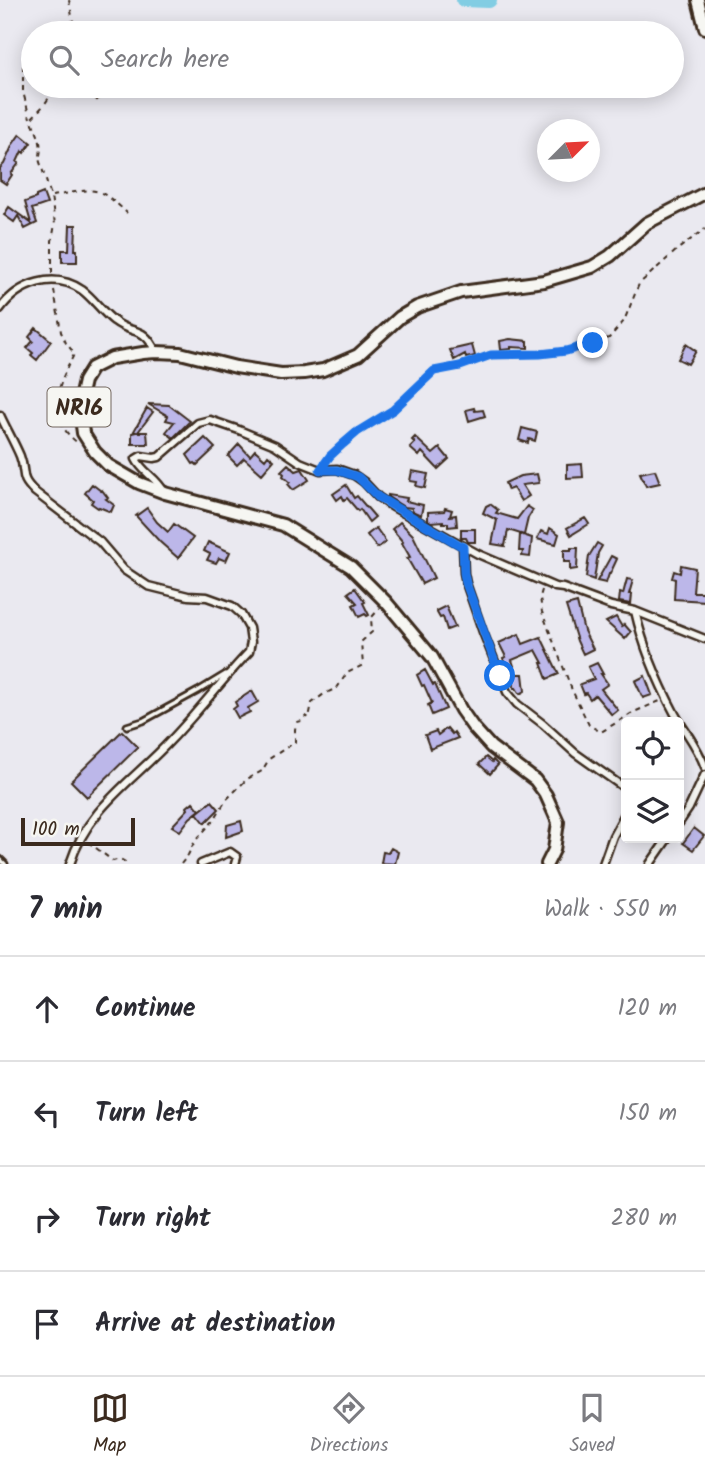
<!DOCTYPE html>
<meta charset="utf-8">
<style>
body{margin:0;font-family:Kalam,sans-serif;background:#f7f7f7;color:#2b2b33}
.controls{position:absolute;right:21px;bottom:21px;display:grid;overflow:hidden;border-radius:7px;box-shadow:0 4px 18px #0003}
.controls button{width:63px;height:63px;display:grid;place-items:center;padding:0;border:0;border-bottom:2px solid #e1e1e2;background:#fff;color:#2b2b33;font:35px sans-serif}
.compass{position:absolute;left:537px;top:119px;width:63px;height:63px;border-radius:50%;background:#fff;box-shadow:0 4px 18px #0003;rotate:66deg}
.scale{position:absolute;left:21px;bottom:18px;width:114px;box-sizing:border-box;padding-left:7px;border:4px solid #3b2a1e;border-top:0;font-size:19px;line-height:24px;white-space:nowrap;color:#3b2a1e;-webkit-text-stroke:5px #f6f6f2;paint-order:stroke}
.stop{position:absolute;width:21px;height:21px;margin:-16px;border:5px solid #1a73e8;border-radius:50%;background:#fff}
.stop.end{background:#1a73e8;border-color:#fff;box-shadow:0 2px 7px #0008}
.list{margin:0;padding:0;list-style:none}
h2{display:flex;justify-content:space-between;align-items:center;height:91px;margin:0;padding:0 28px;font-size:30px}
h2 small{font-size:23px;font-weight:400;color:#7c7c81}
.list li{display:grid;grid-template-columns:46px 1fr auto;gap:21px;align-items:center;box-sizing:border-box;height:105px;padding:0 28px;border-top:2px solid #e1e1e2}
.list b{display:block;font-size:26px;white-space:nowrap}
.list em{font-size:23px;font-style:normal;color:#7c7c81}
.icon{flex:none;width:38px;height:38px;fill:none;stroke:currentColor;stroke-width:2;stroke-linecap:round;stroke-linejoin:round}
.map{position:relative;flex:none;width:705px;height:864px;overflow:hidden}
.search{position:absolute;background:#fff;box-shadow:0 4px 18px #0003;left:21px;right:21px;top:21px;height:77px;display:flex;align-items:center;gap:18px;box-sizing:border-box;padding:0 24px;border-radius:38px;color:#7c7c81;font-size:26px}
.sheet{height:511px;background:#fff}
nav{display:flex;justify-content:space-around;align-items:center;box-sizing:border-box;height:98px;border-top:2px solid #e1e1e2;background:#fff;font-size:19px;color:#7c7c81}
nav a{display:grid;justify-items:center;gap:4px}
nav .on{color:#3b2a1e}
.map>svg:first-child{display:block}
</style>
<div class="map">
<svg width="705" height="864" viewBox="0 0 705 864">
<rect width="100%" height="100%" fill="#eae9f0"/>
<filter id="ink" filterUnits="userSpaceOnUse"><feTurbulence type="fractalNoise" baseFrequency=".0143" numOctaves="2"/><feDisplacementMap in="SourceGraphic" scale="14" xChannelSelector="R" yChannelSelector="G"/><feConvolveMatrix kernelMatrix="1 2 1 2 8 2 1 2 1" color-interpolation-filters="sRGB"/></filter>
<g filter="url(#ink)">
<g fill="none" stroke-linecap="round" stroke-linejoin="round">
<path stroke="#82cde3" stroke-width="14" d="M463 0 489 1 490 0"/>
</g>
<path fill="#bcb7e9" stroke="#3b2a1e" stroke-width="2" d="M84 86H103L100 88 105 92 97 100Z
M20 134 31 143 24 153 22 151 17 162 19 163 11 174 12 175 6 184 0 180V168L4 164 13 144Z
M43 193 47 204 32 209 37 223 25 229 18 216 14 222 4 215 9 207 31 223 25 202 36 198V196Z
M70 225H76L75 250H77V262H62V250H69Z
M36 328 51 341 37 360 31 355 33 353 27 348 33 341 29 337Z
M510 339 528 341V348L511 347V349L501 350 500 341Z
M686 344 696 351 688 364 678 359Z
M472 345 475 356 466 358 465 354 454 360 450 350Z
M148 404 169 405 190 421 173 438 166 432 174 422 166 420 168 416Z
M147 408 153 412 138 432H147L148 444H132V433L136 432 134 431Z
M474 408 475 411 483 410 485 416 469 421 466 410Z
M522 428 537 432 535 441 529 439 528 443 519 440Z
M415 437 433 454 440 448 449 459 438 469 422 452 419 456 410 448 415 443 412 440Z
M205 438 215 448 197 465 195 463 193 464 187 455Z
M239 444 250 456 255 450 265 459 268 455 274 460 262 474 244 458 237 465 228 456Z
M288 464 296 471 302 469 309 480 293 490 288 484 290 482 283 476 284 474 281 471Z
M582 464 583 477 567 478V465Z
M655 470 660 483 646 486 640 473Z
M412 471 428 474 425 488 416 486 417 482 410 481Z
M537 474 539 483 522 485 529 496 521 501 513 488 508 490 505 483 520 476Z
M92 484 101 491 102 490 108 498 106 499 114 505 111 512 99 507 98 508 91 503 93 500 85 493Z
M346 485 354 498 357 496 375 517 369 522 360 509 358 511 347 498 344 500 342 496 337 500 333 494Z
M388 495 407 498 406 501 423 505 421 515 412 511V508L404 507 388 497Z
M490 504 498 510 496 513 517 519 527 506 533 510 528 518 524 535 508 530 505 546 492 544 497 520 483 513 486 506Z
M147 508 157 522 168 532 174 524 193 538 178 558 160 542 136 516Z
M445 508 452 510 450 516 456 515 457 526 448 527V523H443V521L431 522 428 520V512L444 511Z
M585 518 589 524 571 535 567 528Z
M400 522 413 535 434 578 422 584 407 558 410 557 402 543 403 542 392 529Z
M376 528 386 542 377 548 367 535Z
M550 528 559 534 556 544 537 539 541 531 548 534Z
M461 529H475V542H468L466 538H461Z
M520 534 532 538 530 557 522 556 523 551H519Z
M208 542 230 552 226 561 219 558 216 563 207 560 210 554 204 551Z
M597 543 602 546 598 553 594 580 586 577 589 556Z
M571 548H578L577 569 570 570V562H564V550H571Z
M611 556 617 559 610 574H609L606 583 597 581Z
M681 565 695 568 693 592H705V601L674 599 675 579 672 578 674 571 680 573Z
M627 579 633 580 629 594H632L631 604 619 602 620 593 623 594Z
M355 588 365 602 363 603 369 615 367 616 365 614 359 617 353 605 357 603 348 593Z
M577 603 584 631 593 649 583 654 577 641 566 606Z
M446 606 455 627 447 630 443 617 440 618 436 611Z
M616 617 622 627 624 624 631 632 625 639 606 622Z
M519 634 523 644 541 637 559 674 547 679 541 663H543L536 650 512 660 514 666 506 669 503 658 506 657 499 643Z
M597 663 603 674H601L608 684 601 689 618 710 612 715 595 695 590 699 586 693 584 694 580 684 594 679 588 667Z
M425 670 433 685 435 684 446 709 432 715 428 705 432 703 424 685 422 686 417 675Z
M513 674H523L525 691 520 694 516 688H514Z
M645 676 652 695 643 698 635 681Z
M252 691 258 702 248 708 250 712 238 718 233 709 237 706 235 702Z
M447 728 452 734 454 732 458 738 430 749 425 735 436 731 438 735Z
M122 731 138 747 87 797 71 781Z
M486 757 492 762 493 760 498 765 490 774 479 764Z
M212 801 219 809 205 823 197 813Z
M193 802 200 810 190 818 180 831 172 826 188 809 187 807Z
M241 821 243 831 226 837 227 825Z
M694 828 704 836 693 850 683 843Z
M391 848 398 852 395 864 381 863 383 852 388 853Z"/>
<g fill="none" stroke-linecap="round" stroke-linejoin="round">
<defs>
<path id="service" d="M127 726 143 721 198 691 226 674
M0 859 5 864"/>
<path id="minor" d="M0 309C19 283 54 271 82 290 94 299 102 312 114 321 133 336 143 324 156 352
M0 415C6 428 14 442 20 456 27 474 18 476 35 492L100 542 124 570 148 586 188 596 207 597 232 606 241 614 249 628 251 642 249 652C222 680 198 712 171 740 132 782 88 807 70 864
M164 492C157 478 142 472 136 459L141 456 154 458 159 457 198 423 210 420 239 430 275 445 300 462 320 470 337 469 354 475 364 482 378 497 393 507 478 554 555 587 563 588 611 606 635 611 705 639
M463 547 464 573 466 583 483 632 507 692 517 704 543 724 575 753 626 789
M635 611C643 646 658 682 675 714 685 732 698 747 705 767
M679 823 689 808 705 774
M201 864 230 852 237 857 235 864
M603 864 613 836 626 812
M650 864 668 838"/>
<path id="primary" d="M698 0 705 28
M547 864 554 850 558 822 546 795 535 780 491 747 473 727 461 710 432 657 386 602 351 567 283 525 165 493 139 483 108 465 95 452 83 433 79 403 84 381 92 368 112 358 143 353 156 352 180 353 236 367 281 374 304 373 323 370 358 355 400 317 417 307 461 292 544 281 592 267 610 256 647 223 705 193"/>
</defs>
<use href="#service" stroke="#3b2a1e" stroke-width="9"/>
<use href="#minor" stroke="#3b2a1e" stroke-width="11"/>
<use href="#primary" stroke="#3b2a1e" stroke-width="16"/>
<path stroke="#3b2a1e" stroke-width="2" stroke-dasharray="5 5" stroke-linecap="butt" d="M69 0 74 27 73 33
M23 66V92L30 118
M52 196C93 190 95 182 127 213
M52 273V241L55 224 51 196 39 159C44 144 37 133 31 119L44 105 57 86
M54 290 61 332 66 343 74 353C73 359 69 362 67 368 54 396 50 422 78 443
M325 463 329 456 357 432 392 410 434 371 460 366 491 355 539 354 566 351 609 338 624 321 639 284 678 249 705 229
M542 590 540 597 542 612 572 690 589 725 601 732 634 712 660 701
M88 842 113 861 120 859 129 864
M181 864 188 855 195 841 214 820 226 800 247 779 262 771 269 759 295 742V729L297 722 302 721 306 716 309 718 312 703 324 694 337 688 347 673 363 665 361 642 372 632 371 618 380 608"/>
<use href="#service" stroke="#f6f6f2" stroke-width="3.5"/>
<use href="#minor" stroke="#f6f6f2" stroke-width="6"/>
<use href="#primary" stroke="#f6f6f2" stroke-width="10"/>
</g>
</g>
<g fill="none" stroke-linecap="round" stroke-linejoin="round" filter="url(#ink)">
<path stroke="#1a73e8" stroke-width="9" d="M500 676 466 583 464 573 463 547 378 497 358 477 337 470H320L330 456 343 444 357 432 393 410 434 371 460 366 491 355 540 354 566 351 593 343"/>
</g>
<g text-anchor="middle" stroke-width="5" stroke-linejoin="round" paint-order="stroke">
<rect fill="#f6f6f2" stroke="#73675e" stroke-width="2" x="47.5" y="387.5" width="63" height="39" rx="5"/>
<g font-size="23" font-weight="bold" fill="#3b2a1e">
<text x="79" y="415">NR16</text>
</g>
</g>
</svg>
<div class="controls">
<button><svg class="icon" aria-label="locate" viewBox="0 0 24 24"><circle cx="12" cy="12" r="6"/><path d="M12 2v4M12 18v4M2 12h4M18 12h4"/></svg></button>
<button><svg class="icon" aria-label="layers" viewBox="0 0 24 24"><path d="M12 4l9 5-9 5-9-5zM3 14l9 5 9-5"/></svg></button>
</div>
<svg class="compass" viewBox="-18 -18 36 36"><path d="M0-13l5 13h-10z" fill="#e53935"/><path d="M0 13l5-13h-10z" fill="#7c7c81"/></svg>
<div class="scale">100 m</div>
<div class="stop" style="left:500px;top:676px"></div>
<div class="stop end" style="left:593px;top:343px"></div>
<div class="search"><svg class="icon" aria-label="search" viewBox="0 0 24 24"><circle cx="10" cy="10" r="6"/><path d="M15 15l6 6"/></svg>Search here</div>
</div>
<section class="sheet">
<h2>7 min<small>Walk · 550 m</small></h2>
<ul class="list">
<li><svg class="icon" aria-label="ahead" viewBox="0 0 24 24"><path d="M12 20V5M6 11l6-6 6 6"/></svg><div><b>Continue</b></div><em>120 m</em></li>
<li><svg class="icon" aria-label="left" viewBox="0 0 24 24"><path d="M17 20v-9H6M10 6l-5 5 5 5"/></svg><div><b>Turn left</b></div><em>150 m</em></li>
<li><svg class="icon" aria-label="right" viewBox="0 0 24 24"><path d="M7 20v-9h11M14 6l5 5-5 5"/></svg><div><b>Turn right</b></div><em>280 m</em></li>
<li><svg class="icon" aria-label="arrive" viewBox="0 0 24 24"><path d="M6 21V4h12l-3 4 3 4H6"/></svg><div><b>Arrive at destination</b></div></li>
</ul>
</section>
<nav>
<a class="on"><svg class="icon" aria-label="map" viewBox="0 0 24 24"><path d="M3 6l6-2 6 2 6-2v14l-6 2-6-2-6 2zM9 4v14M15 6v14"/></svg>Map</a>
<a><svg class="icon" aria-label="directions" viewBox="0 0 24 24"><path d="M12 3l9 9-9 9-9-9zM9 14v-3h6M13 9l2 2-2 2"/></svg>Directions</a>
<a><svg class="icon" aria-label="saved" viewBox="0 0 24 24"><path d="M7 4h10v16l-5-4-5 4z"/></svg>Saved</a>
</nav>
